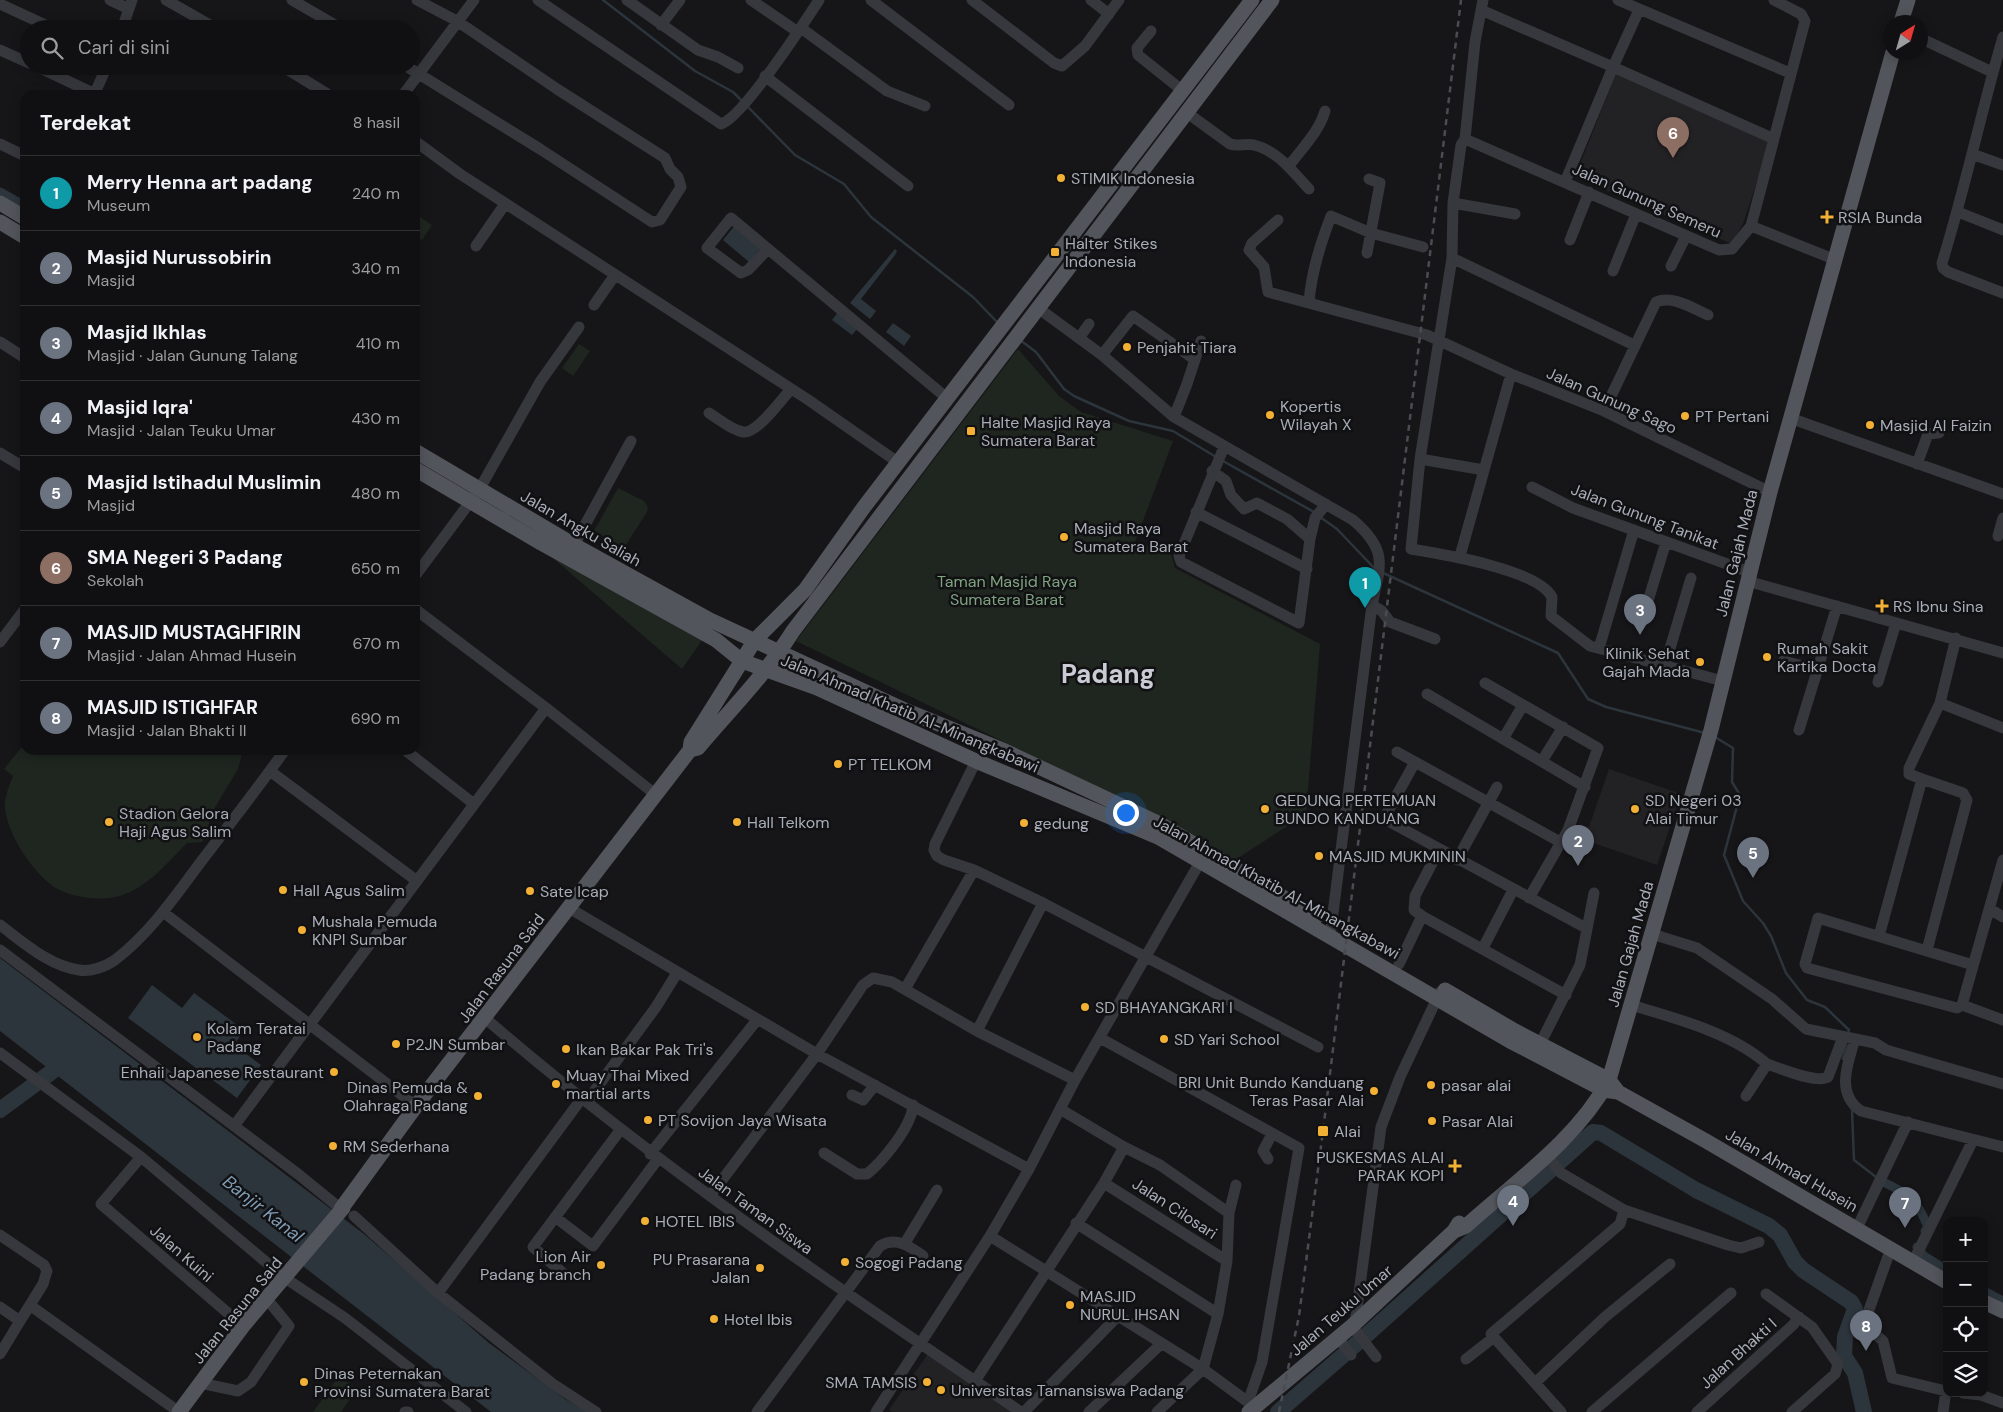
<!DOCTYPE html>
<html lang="id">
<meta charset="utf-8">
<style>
body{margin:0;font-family:"DM Sans",sans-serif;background:#1e1e20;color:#f1f3f6}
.controls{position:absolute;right:15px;bottom:15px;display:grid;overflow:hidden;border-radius:10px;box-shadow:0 2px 12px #0003}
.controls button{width:45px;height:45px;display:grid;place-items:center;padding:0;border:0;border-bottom:1px solid #303032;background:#101012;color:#f1f3f6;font:25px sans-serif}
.compass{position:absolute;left:1883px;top:15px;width:45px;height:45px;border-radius:50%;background:#101012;box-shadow:0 2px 12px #0003;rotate:37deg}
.you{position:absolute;left:1125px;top:812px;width:18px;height:18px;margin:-12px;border:4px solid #fff;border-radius:50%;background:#1a73e8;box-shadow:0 0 0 8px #1a73e833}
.badge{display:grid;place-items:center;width:32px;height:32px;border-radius:50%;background:#7c3aed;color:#fff;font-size:16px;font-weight:700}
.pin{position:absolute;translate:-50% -41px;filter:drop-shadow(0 1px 2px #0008)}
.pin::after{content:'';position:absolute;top:26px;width:18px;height:15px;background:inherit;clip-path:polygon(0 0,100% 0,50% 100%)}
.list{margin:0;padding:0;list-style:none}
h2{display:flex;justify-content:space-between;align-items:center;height:65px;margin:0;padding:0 20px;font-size:21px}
h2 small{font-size:16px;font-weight:400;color:#9c9d9f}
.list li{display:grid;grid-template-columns:32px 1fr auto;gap:15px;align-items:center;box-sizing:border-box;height:75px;padding:0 20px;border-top:1px solid #303032}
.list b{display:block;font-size:19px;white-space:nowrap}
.list p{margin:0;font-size:16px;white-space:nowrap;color:#9c9d9f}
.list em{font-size:16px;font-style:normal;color:#9c9d9f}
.icon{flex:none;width:28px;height:28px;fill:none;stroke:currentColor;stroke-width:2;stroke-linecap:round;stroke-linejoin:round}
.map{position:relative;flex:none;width:2003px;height:1412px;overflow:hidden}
.search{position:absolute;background:#101012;box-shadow:0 2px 12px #0003;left:20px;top:20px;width:400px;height:55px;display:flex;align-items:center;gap:12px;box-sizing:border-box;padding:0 18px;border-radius:28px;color:#9c9d9f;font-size:19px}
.panel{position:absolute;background:#101012;box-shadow:0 2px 12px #0003;left:20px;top:90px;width:400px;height:665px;border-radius:15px}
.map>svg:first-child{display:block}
</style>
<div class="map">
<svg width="2003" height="1412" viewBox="0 0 2003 1412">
<rect width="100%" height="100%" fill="#161618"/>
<path fill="#222225" d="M1617 71 1771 139 1743 224 1732 244 1575 177Z
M1609 769 1681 794 1657 865 1576 837 1580 824 1589 827Z
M927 1355H930L1013 1412H892L889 1410Z"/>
<path fill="#1e261f" d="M415 214 432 225 422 240 415 235Z
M579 344 590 351 573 376 562 368Z
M1018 349 1059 396 1081 412 1173 441 1135 542 1171 554 1175 568 1320 644 1306 814 1235 860 1167 821 796 641Z
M618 488 644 501 648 507 647 512 624 548 594 531Z
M540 547 703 639 682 669Z
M25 743V750H243L238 769 208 819 211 831 202 842 187 843C166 864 145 891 115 897 95 901 65 897 49 883 29 866 9 836 5 809 4 798 9 786 13 776L4 769Z
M339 1376 357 1389 341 1412H313Z"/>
<path fill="#2c353c" d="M736 224 763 246 749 262 723 240Z
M895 249 897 251 895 255 861 299 876 311 870 319 850 303Z
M838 312 859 327 852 335 832 320Z
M893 323 911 336 904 346 886 332Z
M0 958 364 1234 489 1343 565 1399 588 1412H491L0 1031Z
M152 985 182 1008 194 993 244 1030 234 1045 261 1065 237 1098 128 1018Z"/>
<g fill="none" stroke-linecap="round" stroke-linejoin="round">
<path stroke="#2c353c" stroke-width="2.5" d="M603 0 695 71 733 92 743 102
M747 106 795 155 844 184 871 217 973 297 998 323
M1020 340 1036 352 1064 389 1074 396 1129 421 1173 431 1216 457
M1223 461 1314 512
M1320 517 1337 529 1376 570
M1381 572 1558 653 1588 699 1606 707 1705 733
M1715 737 1733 748 1732 782 1740 795 1724 855 1743 901 1763 923 1771 936 1786 973 1807 1000 1825 1007 1849 1030 1848 1035
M1843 1059 1846 1043
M1852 1109 1854 1160 1876 1177"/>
<path stroke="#2c353c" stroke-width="9" d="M0 192 25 206
M1881 1181C1909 1194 1916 1198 1928 1227L1925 1231
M1917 1247 1924 1256 1947 1270
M1984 1291 2003 1301"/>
<path stroke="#2c353c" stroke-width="16" d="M0 1110 69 1059
M1278 1412 1371 1331 1593 1132 1601 1133 1696 1190 1769 1226 1780 1235 1795 1262 1803 1270 1851 1302 1855 1309 1845 1337 1844 1356 1855 1373 1864 1412"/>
<path stroke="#37383d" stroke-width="11" d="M110 0 129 9
M166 0 217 29
M292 0 342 29
M538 0 721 124C743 117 804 23 819 0
M627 0 698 50 718 57 738 68
M751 0 798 32
M871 0 1009 105
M972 0 1054 63 1062 66 1085 46 1119 0
M1091 0 1109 14
M1483 0 1475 42 1465 139 1461 145 1453 203 1452 258 1420 459 1411 549C1441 554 1537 569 1552 597L1551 616 1590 646 1723 681
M1618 0 1790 73
M0 4 54 29
M1481 10 1613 67 1639 10
M661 25 680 0
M801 28 887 91 925 106
M122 29 132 0
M1151 31 1137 48 1138 55 1183 91
M2003 37C1981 112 1965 189 1942 263L1943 268 1948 272 2003 293
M1920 38 1992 72
M0 50 29 63
M36 66 95 94
M282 66 329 95
M406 66 540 149 652 222 660 220 681 187 678 177 670 169 665 158 557 89 457 21 417 0
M765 76 908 186
M94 95 107 66
M403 95 474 0
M1186 112 1230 144C1238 147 1246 143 1254 145 1278 151 1293 172 1309 189
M1465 139 1719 250 1732 249 1751 226 1836 260
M415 141 460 174 807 399 899 463
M0 144 25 156
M1972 154 2003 165
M1289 166C1302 148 1319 132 1325 111
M1565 182 1613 67 1772 138
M1453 203 1515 214
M1958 212 2003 230
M1278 220 1252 243 1249 250 1264 267 1268 292 1427 335 1511 374 1604 411 1770 492
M1751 226 1805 21 1801 14 1774 0
M1570 240 1589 192
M476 246 505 204
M768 249 748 270 741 273 707 248 731 218 948 399
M1367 253 1380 183 1369 179
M1452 258 1634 345
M1671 266 1686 236
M1613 271 1636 214
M1309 303C1311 273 1320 245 1331 216L1371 233 1423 247
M594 305 615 275
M1038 308 1102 355 1174 417 1353 520C1388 550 1381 564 1372 605L1330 937
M1079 338 1089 324
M0 342 25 358
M1102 355 1133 316 1194 359
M1604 411 1656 302C1673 295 1692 308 1708 315
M709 413C719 419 731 430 743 432 757 434 782 399 791 389
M1174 417 1187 384 1201 341
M1790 418 2003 494
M1224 447 1179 556 1181 562 1299 623 1310 539
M0 453 25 468
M1420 459 1484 470
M1917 464 1928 434 1939 433
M1212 471 1226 481 1231 495 1244 509 1257 503 1287 519 1310 539 1315 518 1326 504
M1532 487 1573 508 1749 572
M1196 512 1307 569
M1998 536 2003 518
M574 545 631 441
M1460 556 1511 374
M415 576 479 490 540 382 579 327
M1747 581 2003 653
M1372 605 1382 611 1390 622 1435 639
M415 609 546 708 655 794
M1644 614 1666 542
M0 642 25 609
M1599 648 1634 530
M1783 661 1816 669
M1665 665 1691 578
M1878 682 1896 623
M1485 683 1598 748 1568 830 1529 898
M1427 694 1585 787
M1940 703 2003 728
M1799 730 1837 606
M1503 739 1523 705
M405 750 474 804
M1397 752 1562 843
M976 761 935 844 934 850 937 856 944 860 974 870 1043 903 1318 1047
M1542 761 1563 727
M1415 762 1387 813 1388 821 1586 928
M270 771 417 881
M1922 779 1963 793 1967 800 1927 950
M1457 860 1497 787
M569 908 817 1054 1029 1169
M1990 909 2003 917
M163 912 416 1106
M1422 916 1566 995
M0 925C23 942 49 966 79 970 90 972 105 967 115 960 149 934 175 897 200 863 229 825 258 788 285 750
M1652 934 1697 948 1772 999 1806 1029 1875 1043 1886 1050 2003 1084
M1879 936 1922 779 1909 774V768L1940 703 1956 638
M1483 948 1513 890
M0 950 298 1174 341 1209
M1399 964 1422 916 1414 910 1415 896 1439 850
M1973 965 1818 918 1805 964 1807 968 1957 1008 1962 1005 2003 1020
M905 989 974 870
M1631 1005C1675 1018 1732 1033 1767 1064
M1962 1005 2003 860
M485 1018C654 1164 836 1287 1021 1412
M977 1031 1043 903
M1100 1038 1299 1148 1262 1362 1248 1402
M1855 1039C1848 1063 1835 1093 1861 1111L2003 1147
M1540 1044 1580 965 1594 893
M0 1053 141 1157 285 1278 345 1318 466 1412
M852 1095 863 1100 875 1085
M1746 1096 1767 1064C1780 1068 1816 1084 1828 1077L1843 1037
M587 1101 656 1007 677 973
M1060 1109 1124 1147 1160 1165 1229 1213 1227 1261 1218 1314 1203 1369 1157 1412
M234 1126 546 708
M824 1153 857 1174H867C883 1161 912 1126 913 1105
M650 1154 757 1020
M1546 1155 1561 1173 1624 1210 1620 1224 1491 1334 1561 1412
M141 1157 101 1204 243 1326
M1268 1159 1263 1151 1272 1134
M1104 1183 1227 1261
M710 1196 817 1054 863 985 873 978 892 982 977 1031 1075 1080 1200 862
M1624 1210 1728 1245 1741 1248 1759 1242
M1229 1213 1236 1185
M354 1216 438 1293 553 1384 596 1412
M555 1217 593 1246 658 1159
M1076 1223 1218 1314
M1857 1228 1908 1122
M0 1235 44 1265 47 1271 43 1284 20 1321 0 1307
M990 1236 1203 1369 1248 1402 1251 1408
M905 1243 937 1190
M1891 1248 1864 1324 1883 1341 1892 1378 1946 1391 1943 1412
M1913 1262 1973 1140
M565 1275 533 1247 621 1129
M438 1293 582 1098
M1766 1294 1812 1327 1838 1364 1835 1374 1792 1412
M31 1306 179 1412
M1355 1323 1381 1127 1400 1077 1440 992
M1352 1326 1376 1357
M1338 1338 1351 1355
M0 1354 20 1321
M1466 1359 1493 1338
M975 1381 1104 1183 1124 1147
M1535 1383 1605 1317 1670 1264
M205 1384 238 1391 251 1382 289 1326 271 1304
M1963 1393 1981 1395 2003 1403
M405 1412H408
M757 1412 880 1246C896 1236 911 1247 923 1256
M876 1412 990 1236 1029 1169 1075 1080
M1024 1412 1117 1317
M1089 1412 1161 1344
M1592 1412 1731 1293
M1697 1412 1793 1325 1799 1317"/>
<path stroke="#53555c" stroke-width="15" d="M1901 22 1908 0
M0 203 25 218
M0 222 25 237
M415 451 574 545 710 620 907 711 1005 751 1160 824 1316 917
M415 469 541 543 716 640 742 661 817 688 976 761 1158 837 1510 1041 1604 1090 1618 1092 1706 1141 1947 1282
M690 750 698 748C730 710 766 674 793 631L1272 0
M690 750 691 742 755 640 805 590 864 507 1252 0
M1445 990 1515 1031 1609 1080 1618 1092
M341 1209 416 1106 690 750
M1454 1231 1466 1226C1516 1181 1576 1140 1609 1080L1711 730 1770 492 1893 52
M1984 1302 2003 1311
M179 1412 243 1326 343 1208
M1249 1412 1352 1326 1454 1231 1459 1223"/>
<path stroke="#4a4c52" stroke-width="2.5" stroke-dasharray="6 5" stroke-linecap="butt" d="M1279 1412 1299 1316 1323 1131 1461 0"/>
</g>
<g fill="#f2b134" stroke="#111113" stroke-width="2">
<circle cx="1061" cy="178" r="5"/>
<path d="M1824.5 209.5h5v5h5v5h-5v5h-5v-5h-5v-5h5z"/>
<rect x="1050" y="247" width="10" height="10" rx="2.5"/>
<circle cx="1127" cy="347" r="5"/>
<circle cx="1270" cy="415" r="5"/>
<circle cx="1685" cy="416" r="5"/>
<circle cx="1870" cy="425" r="5"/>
<rect x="966" y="426" width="10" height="10" rx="2.5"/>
<circle cx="1064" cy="537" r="5"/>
<path d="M1879.5 598.5h5v5h5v5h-5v5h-5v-5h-5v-5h5z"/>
<circle cx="1767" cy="657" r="5"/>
<circle cx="1700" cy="662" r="5"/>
<circle cx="838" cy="764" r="5"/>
<circle cx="1265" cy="809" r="5"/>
<circle cx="1635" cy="809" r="5"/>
<circle cx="109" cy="822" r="5"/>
<circle cx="737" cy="822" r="5"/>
<circle cx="1024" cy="823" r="5"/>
<circle cx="1319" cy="856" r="5"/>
<circle cx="283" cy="890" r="5"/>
<circle cx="530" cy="891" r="5"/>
<circle cx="302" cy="930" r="5"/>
<circle cx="1085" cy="1007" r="5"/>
<circle cx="197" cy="1037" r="5"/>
<circle cx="1164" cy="1039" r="5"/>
<circle cx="396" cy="1044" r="5"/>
<circle cx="566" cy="1049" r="5"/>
<circle cx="334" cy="1072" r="5"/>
<circle cx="556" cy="1084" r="5"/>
<circle cx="1431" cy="1085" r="5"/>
<circle cx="1374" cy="1091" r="5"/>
<circle cx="478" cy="1096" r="5"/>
<circle cx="648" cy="1120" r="5"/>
<circle cx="1432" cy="1121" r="5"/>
<rect x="1317" y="1125" width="12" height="12" rx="2.5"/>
<circle cx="333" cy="1146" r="5"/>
<path d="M1452.5 1158.5h5v5h5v5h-5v5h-5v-5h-5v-5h5z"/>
<circle cx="645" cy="1221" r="5"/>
<circle cx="845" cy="1262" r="5"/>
<circle cx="601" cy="1265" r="5"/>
<circle cx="760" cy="1268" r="5"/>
<circle cx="1070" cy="1305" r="5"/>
<circle cx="714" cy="1319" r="5"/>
<circle cx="304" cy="1382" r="5"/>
<circle cx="927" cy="1382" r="5"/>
<circle cx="941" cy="1390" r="5"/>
</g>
<g text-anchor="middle" stroke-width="5" stroke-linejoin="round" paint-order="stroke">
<g font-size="16" fill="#a8adb8" stroke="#111113" text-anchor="start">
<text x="1071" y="184">STIMIK Indonesia</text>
<text x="1838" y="223">RSIA Bunda</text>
<text x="1065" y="249">Halter Stikes<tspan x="1065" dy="18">Indonesia</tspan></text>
<text x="1137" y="353">Penjahit Tiara</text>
<text x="1280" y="412">Kopertis<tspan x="1280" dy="18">Wilayah X</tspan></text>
<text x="1695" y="422">PT Pertani</text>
<text x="981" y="428">Halte Masjid Raya<tspan x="981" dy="18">Sumatera Barat</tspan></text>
<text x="1880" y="431">Masjid Al Faizin</text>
<text x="1074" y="534">Masjid Raya<tspan x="1074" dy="18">Sumatera Barat</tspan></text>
<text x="1893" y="612">RS Ibnu Sina</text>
<text x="1777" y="654">Rumah Sakit<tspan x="1777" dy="18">Kartika Docta</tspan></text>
<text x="1690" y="659" text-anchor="end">Klinik Sehat<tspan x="1690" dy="18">Gajah Mada</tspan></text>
<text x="848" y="770">PT TELKOM</text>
<text x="1275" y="806">GEDUNG PERTEMUAN<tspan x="1275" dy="18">BUNDO KANDUANG</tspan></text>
<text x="1645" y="806">SD Negeri 03<tspan x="1645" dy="18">Alai Timur</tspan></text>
<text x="119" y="819">Stadion Gelora<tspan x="119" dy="18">Haji Agus Salim</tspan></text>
<text x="747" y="828">Hall Telkom</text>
<text x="1034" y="829">gedung</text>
<text x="1329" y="862">MASJID MUKMININ</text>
<text x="293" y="896">Hall Agus Salim</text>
<text x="540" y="897">Sate Icap</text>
<text x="312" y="927">Mushala Pemuda<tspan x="312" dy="18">KNPI Sumbar</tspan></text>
<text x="1095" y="1013">SD BHAYANGKARI I</text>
<text x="207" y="1034">Kolam Teratai<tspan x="207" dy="18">Padang</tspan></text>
<text x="1174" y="1045">SD Yari School</text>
<text x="406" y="1050">P2JN Sumbar</text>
<text x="576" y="1055">Ikan Bakar Pak Tri's</text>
<text x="324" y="1078" text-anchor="end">Enhaii Japanese Restaurant</text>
<text x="566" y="1081">Muay Thai Mixed<tspan x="566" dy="18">martial arts</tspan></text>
<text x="1364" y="1088" text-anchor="end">BRI Unit Bundo Kanduang<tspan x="1364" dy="18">Teras Pasar Alai</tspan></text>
<text x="1441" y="1091">pasar alai</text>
<text x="468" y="1093" text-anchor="end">Dinas Pemuda &amp;<tspan x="468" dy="18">Olahraga Padang</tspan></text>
<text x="658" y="1126">PT Sovijon Jaya Wisata</text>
<text x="1442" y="1127">Pasar Alai</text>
<text x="1334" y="1137">Alai</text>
<text x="343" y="1152">RM Sederhana</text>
<text x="1444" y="1163" text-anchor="end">PUSKESMAS ALAI<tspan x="1444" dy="18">PARAK KOPI</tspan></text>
<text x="655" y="1227">HOTEL IBIS</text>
<text x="591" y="1262" text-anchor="end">Lion Air<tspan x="591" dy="18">Padang branch</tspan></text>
<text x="750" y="1265" text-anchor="end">PU Prasarana<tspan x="750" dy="18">Jalan</tspan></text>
<text x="855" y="1268">Sogogi Padang</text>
<text x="1080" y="1302">MASJID<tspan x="1080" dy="18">NURUL IHSAN</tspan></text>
<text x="724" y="1325">Hotel Ibis</text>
<text x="314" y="1379">Dinas Peternakan<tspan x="314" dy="18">Provinsi Sumatera Barat</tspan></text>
<text x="917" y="1388" text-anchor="end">SMA TAMSIS</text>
<text x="951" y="1396">Universitas Tamansiswa Padang</text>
</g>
<g font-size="16" fill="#a8adb8" stroke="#111113">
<text transform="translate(1647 200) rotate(24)" y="6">Jalan Gunung Semeru</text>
<text transform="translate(1612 400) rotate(24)" y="6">Jalan Gunung Sago</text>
<text transform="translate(1645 516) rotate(21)" y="6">Jalan Gunung Tanikat</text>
<text transform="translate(581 528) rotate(30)" y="6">Jalan Angku Saliah</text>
<text transform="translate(1736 553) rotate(-76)" y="6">Jalan Gajah Mada</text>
<text transform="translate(910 713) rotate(23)" y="6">Jalan Ahmad Khatib Al-Minangkabawi</text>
<text transform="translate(1277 887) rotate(29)" y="6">Jalan Ahmad Khatib Al-Minangkabawi</text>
<text transform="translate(1630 944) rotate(-74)" y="6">Jalan Gajah Mada</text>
<text transform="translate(501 968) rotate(-53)" y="6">Jalan Rasuna Said</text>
<text transform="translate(1792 1170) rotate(30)" y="6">Jalan Ahmad Husein</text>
<text transform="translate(1175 1208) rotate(33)" y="6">Jalan Cilosari</text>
<text transform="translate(756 1210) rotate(36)" y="6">Jalan Taman Siswa</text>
<text transform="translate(182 1253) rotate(41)" y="6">Jalan Kuini</text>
<text transform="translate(237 1310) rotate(-51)" y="6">Jalan Rasuna Said</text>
<text transform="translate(1341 1310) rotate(-41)" y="6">Jalan Teuku Umar</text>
<text transform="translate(1738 1353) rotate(-42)" y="6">Jalan Bhakti I</text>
</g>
<g font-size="16" fill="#7fa381" stroke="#111113">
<text x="1007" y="587">Taman Masjid Raya<tspan x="1007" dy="18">Sumatera Barat</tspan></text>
</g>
<g font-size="18" font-style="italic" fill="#7f9bb3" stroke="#111113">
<text transform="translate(263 1209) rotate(38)" y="6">Banjir Kanal</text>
</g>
<g font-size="26" font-weight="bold" fill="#c9ccd4" stroke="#111113">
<text x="1108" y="683">Padang</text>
</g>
</g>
</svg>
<div class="controls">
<button>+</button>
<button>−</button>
<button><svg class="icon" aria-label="locate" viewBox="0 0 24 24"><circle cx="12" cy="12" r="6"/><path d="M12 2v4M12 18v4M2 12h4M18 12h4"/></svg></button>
<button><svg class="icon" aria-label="layers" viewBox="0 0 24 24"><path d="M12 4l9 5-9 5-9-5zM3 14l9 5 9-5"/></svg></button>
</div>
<svg class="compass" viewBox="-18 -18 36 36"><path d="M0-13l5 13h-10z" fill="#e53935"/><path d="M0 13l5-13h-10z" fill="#9c9d9f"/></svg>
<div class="you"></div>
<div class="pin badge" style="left:1365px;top:608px;background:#0f9aa8">1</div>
<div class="pin badge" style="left:1578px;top:866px;background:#6b7280">2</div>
<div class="pin badge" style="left:1640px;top:635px;background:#6b7280">3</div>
<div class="pin badge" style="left:1513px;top:1226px;background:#6b7280">4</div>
<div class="pin badge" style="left:1753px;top:878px;background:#6b7280">5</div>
<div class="pin badge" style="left:1673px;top:158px;background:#8d6e63">6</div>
<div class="pin badge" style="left:1905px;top:1228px;background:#6b7280">7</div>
<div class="pin badge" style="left:1866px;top:1351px;background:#6b7280">8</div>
<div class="search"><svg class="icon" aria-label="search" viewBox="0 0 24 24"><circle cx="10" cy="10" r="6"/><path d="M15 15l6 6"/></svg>Cari di sini</div>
<section class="panel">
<h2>Terdekat<small>8 hasil</small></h2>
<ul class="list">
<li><span class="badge" style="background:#0f9aa8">1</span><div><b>Merry Henna art padang</b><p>Museum</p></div><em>240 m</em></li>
<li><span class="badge" style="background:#6b7280">2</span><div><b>Masjid Nurussobirin</b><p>Masjid</p></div><em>340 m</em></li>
<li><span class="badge" style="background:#6b7280">3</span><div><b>Masjid Ikhlas</b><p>Masjid · Jalan Gunung Talang</p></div><em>410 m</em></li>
<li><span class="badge" style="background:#6b7280">4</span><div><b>Masjid Iqra'</b><p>Masjid · Jalan Teuku Umar</p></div><em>430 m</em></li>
<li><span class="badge" style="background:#6b7280">5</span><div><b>Masjid Istihadul Muslimin</b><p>Masjid</p></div><em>480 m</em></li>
<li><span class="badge" style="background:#8d6e63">6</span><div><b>SMA Negeri 3 Padang</b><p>Sekolah</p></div><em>650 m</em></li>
<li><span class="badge" style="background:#6b7280">7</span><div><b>MASJID MUSTAGHFIRIN</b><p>Masjid · Jalan Ahmad Husein</p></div><em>670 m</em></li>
<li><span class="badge" style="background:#6b7280">8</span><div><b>MASJID ISTIGHFAR</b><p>Masjid · Jalan Bhakti II</p></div><em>690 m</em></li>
</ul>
</section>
</div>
